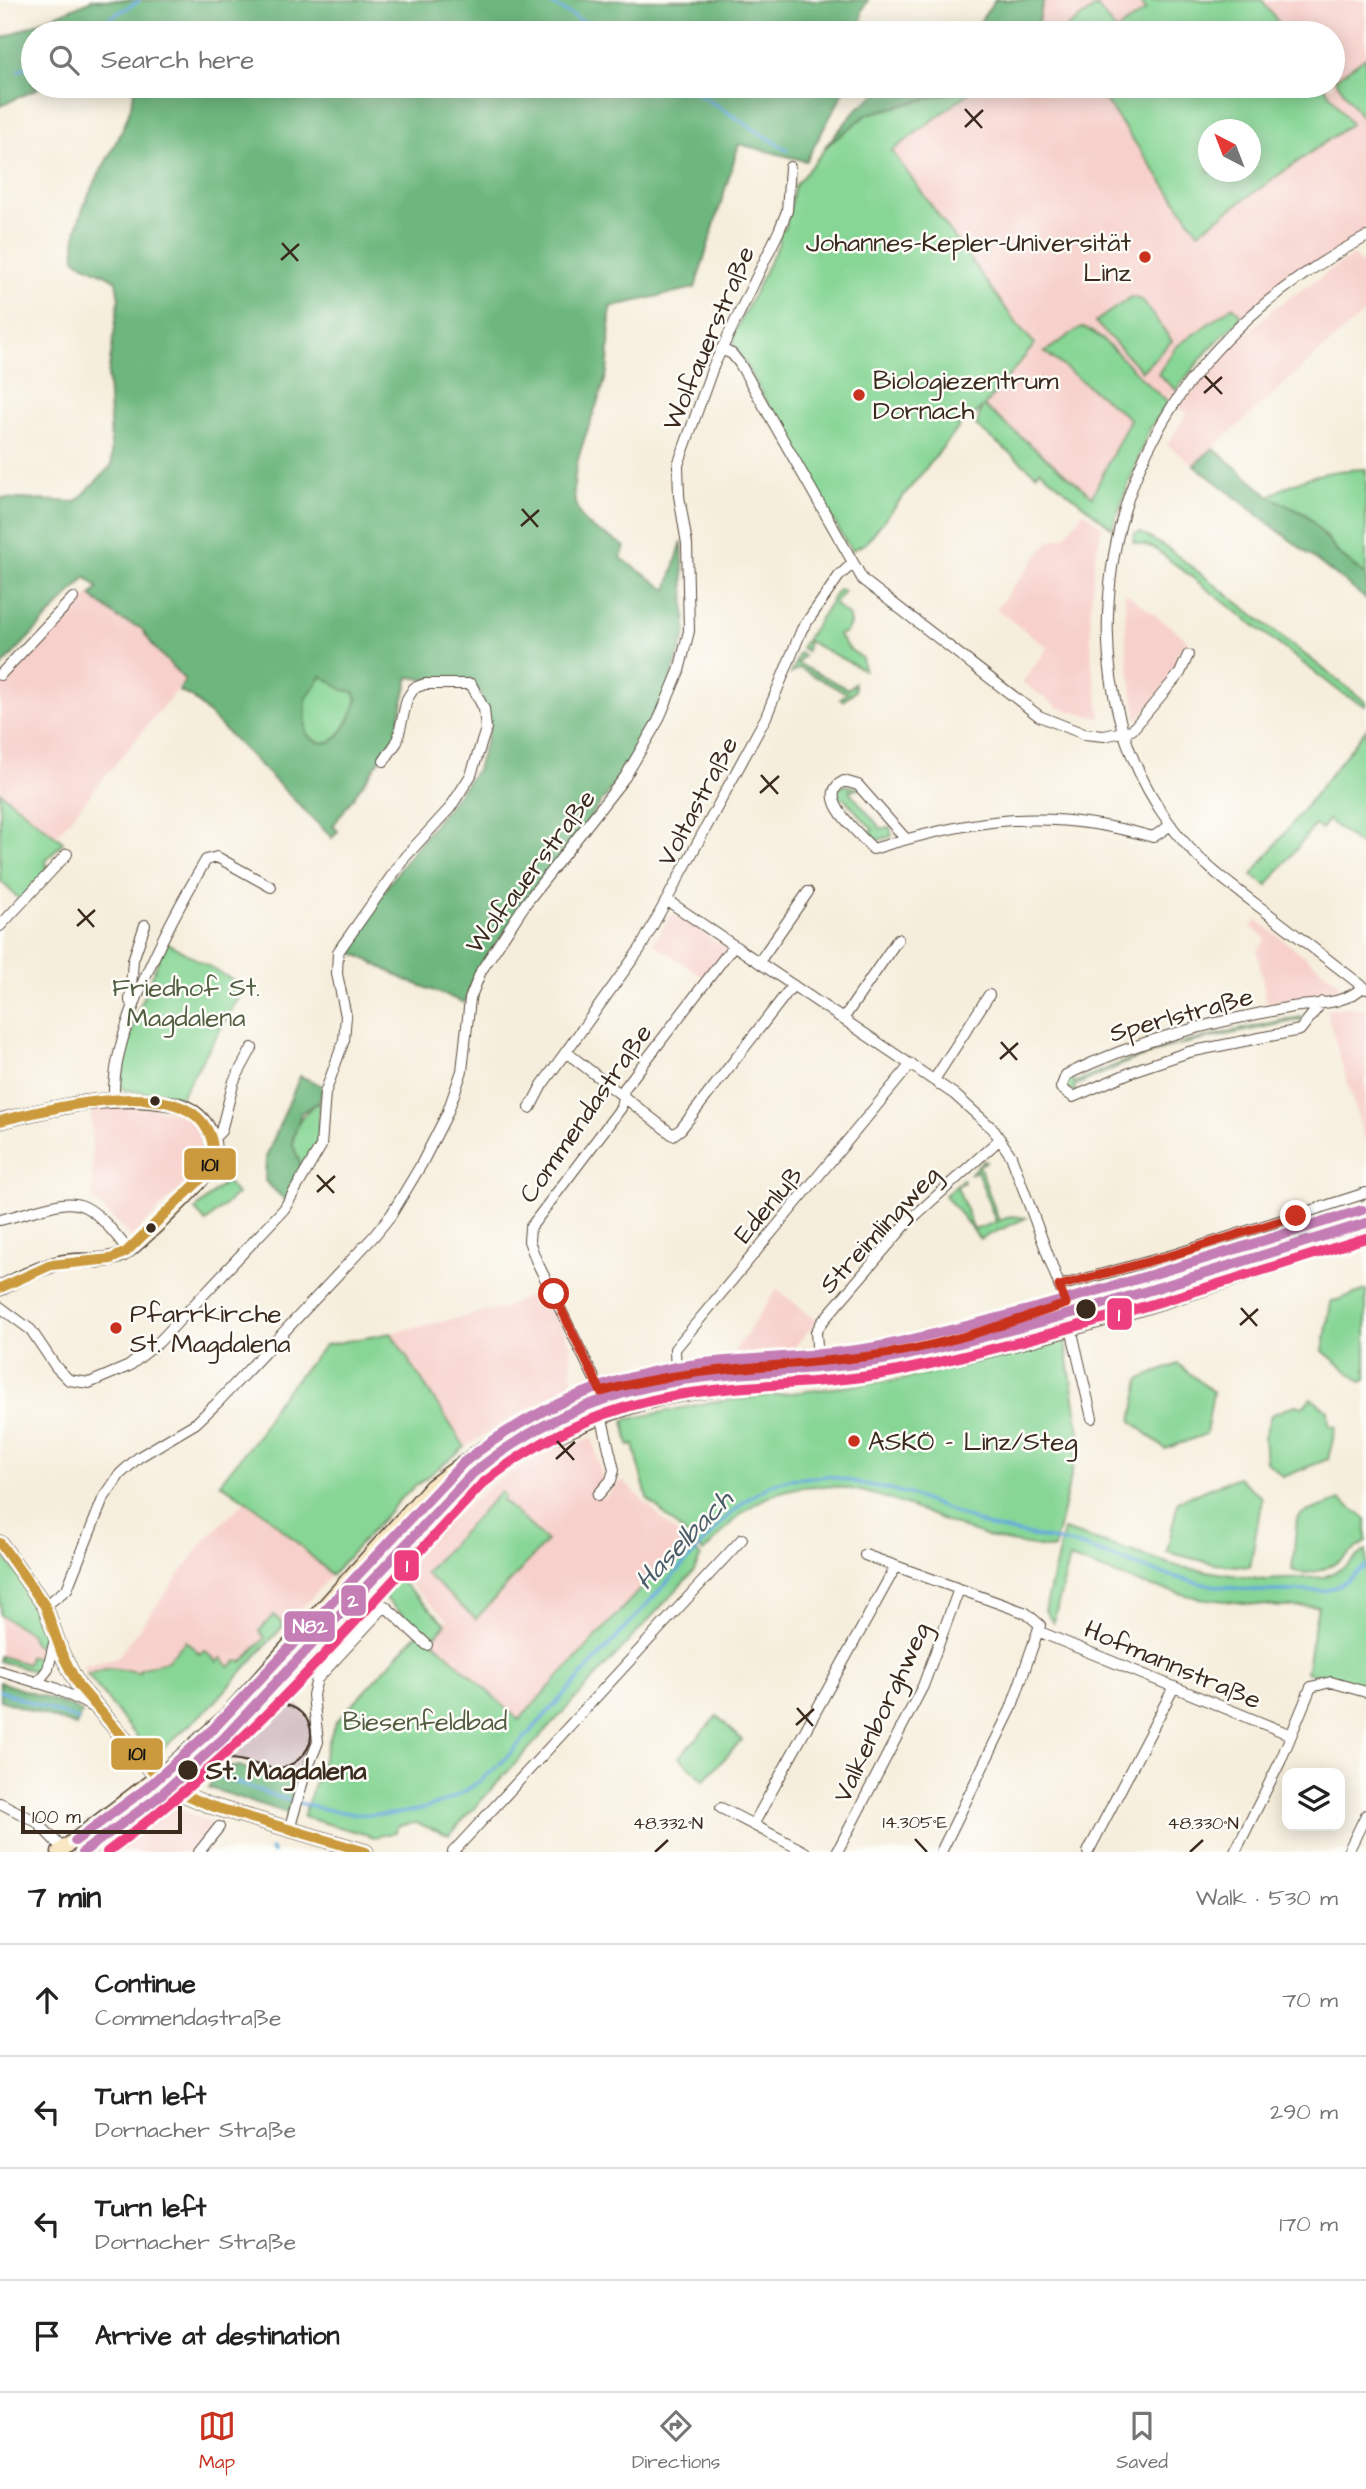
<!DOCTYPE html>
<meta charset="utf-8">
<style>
body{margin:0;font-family:"Architects Daughter",sans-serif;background:#f6f6f6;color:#222}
.controls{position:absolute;right:21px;bottom:21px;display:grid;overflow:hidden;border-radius:14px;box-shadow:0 4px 18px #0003}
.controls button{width:63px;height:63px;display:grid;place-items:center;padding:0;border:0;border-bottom:2px solid #e0e0e0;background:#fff;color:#222;font:35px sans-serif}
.compass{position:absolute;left:1198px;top:119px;width:63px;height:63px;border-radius:50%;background:#fff;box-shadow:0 4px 18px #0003;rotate:318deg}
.scale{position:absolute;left:21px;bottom:18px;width:161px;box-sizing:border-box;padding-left:7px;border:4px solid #3b2a1e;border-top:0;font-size:19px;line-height:24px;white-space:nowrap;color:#3b2a1e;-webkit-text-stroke:5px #fdfcf7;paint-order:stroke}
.stop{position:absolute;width:21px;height:21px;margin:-16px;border:5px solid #c8321e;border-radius:50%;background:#fff}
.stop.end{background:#c8321e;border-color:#fff;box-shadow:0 2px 7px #0008}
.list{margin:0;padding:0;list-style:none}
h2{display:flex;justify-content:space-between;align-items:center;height:91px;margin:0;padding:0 28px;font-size:30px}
h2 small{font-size:23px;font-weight:400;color:#767676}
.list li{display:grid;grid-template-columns:46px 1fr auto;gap:21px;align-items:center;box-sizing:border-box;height:112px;padding:0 28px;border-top:2px solid #e0e0e0}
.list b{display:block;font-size:26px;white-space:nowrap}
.list p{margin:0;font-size:23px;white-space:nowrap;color:#767676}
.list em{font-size:23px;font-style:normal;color:#767676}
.icon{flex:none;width:38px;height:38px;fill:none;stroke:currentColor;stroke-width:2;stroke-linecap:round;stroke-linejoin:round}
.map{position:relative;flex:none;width:1366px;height:1852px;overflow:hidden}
.search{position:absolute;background:#fff;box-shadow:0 4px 18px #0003;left:21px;right:21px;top:21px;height:77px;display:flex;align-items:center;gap:18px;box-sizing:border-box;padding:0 24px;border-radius:38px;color:#767676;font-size:26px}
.sheet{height:539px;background:#fff}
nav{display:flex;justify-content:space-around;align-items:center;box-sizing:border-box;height:98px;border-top:2px solid #e0e0e0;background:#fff;font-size:19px;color:#767676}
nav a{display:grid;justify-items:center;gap:4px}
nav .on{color:#c8321e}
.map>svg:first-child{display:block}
</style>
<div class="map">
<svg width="1366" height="1852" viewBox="0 0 1366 1852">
<rect width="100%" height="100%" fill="#fdfcf7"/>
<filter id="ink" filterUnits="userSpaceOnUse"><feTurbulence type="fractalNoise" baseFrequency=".0143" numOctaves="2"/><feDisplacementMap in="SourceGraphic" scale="14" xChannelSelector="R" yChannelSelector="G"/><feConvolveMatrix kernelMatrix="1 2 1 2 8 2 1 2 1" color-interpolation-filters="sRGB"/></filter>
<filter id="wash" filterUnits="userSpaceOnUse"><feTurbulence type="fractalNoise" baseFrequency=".00686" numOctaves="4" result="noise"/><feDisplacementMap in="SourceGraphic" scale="28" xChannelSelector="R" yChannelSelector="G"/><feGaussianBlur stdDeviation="1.57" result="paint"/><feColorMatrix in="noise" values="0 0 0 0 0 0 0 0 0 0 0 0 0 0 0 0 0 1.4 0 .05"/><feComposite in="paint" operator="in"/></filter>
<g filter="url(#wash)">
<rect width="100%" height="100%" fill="#f6eedc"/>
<path fill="#f7d0cb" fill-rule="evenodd" d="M1044 0H1366V231L1271 293 1209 349 1184 378 1148 432 1112 528 1040 470 1036 474 976 426 1012 320 892 151 978 86H1333V33H1029L1027 30 1038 22ZM1208 130H1250V172H1208Z
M1353 255 1366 269V311L1194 465 1167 445 1187 413 1179 408 1217 359 1277 306Z
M1084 511 1102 527 1095 557 1090 617 1092 665 1101 717 1098 718 1059 708 1022 682 1048 648 996 609 1049 541 1064 537Z
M1125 592 1188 640 1175 657 1177 669 1137 721 1126 647Z
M89 594 119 619 141 628 154 647 185 680 56 836 0 792V687Z
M673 913 727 949 705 978 653 943Z
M1257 920 1338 982 1339 988 1267 1004 1257 951 1266 939 1251 927Z
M1348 1007 1366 1010V1146L1326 1010Z
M117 1107H147L183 1114 198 1126 205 1144 203 1163 197 1172 131 1237 93 1199 91 1109Z
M777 1289 817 1321 792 1350 732 1355Z
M542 1291 570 1343 573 1389 521 1412 465 1447 391 1333 499 1309Z
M592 1437 603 1481 595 1491 604 1499 620 1482H624L685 1541 519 1721 431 1639 447 1619 397 1573 435 1532 498 1480 567 1442 575 1444Z
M245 1501 266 1514 332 1575 233 1683 89 1677 82 1666 117 1658 206 1539Z
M0 1603 49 1644 40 1670 0 1661Z
M172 1805 215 1825 193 1852H101Z"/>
<path fill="#d2bec2" d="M1366 1217V1230L1152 1298 1147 1284Z
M982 1333 985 1346 919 1361 713 1385 478 1460 483 1453 526 1427 633 1387Z
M506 1465 511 1466 471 1494 432 1529 375 1589 367 1581 366 1574 424 1509 454 1490Z
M358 1585 370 1594 240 1731 231 1722Z
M279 1698 299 1706 313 1725V1744L298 1776 260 1769 239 1760 217 1762Z
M111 1827 118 1837 108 1844 109 1846 101 1852H74Z"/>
<path fill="#87d695" stroke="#61805a" stroke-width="2" fill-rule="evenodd" d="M1139 0H1262L1286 33H1059L1097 6 1116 31 1146 10Z
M1366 57V124L1335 79Z
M887 86H978L892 151 1017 324 1035 344 984 406 1092 496 1130 419 1045 352 1081 327C1108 334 1139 383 1168 401L1148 432 1112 528 1040 470 1036 474 976 426 982 408 975 415 967 417 865 544 852 550 845 541 733 343V336L779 243V231L785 229 795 186 857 109Z
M1095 86H1324L1351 124 1198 232ZM1208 130H1250V172H1208Z
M1131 297 1142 300 1172 341 1142 371 1095 322Z
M1233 306 1242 317 1209 349 1176 390 1158 374 1176 347Z
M1366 469V576L1338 553 1326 536 1269 496C1304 476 1326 470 1366 469Z
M1140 532 1170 550 1366 702V706L1343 694 1154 548 1133 542 1134 534Z
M839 589 844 591 834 604 849 616 850 625 845 633 838 634 848 648 862 658 864 670 808 641 807 651 801 648Z
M799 653 804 656 797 663 848 689 855 683V691L843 701 840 699 847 693 799 668 791 674Z
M322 676 354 692 357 699C350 722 331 760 306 734V699Z
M1366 729V850L1328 820 1321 829 1315 825 1267 886 1252 875Z
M844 785 858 788 849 791 881 829 890 827 892 836C880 840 873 843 864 833L873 830 844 798 834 800 836 790Z
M0 792 63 842 46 861 47 871 20 900 0 880Z
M166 942 245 987 180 1098 124 1090 119 1084 136 1015Z
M1311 1007H1315L1303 1019 1173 1046 1130 1061 1074 1086 1076 1093 1066 1087V1080L1071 1076 1074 1083C1149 1047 1225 1032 1306 1016Z
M319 1102 318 1142 296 1185C293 1149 285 1124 319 1102Z
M984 1160 986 1162 979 1165 999 1221 1012 1216 1026 1218 980 1239 945 1195 963 1179 964 1182 957 1186 974 1230 996 1222 977 1171 970 1174Z
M226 1181 237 1194 206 1222 195 1210Z
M1366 1197V1210L1080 1296 1078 1291 1188 1262 1363 1206Z
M1366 1290V1380L1361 1382 1323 1351 1331 1302Z
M391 1333 465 1447 403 1496 332 1575 267 1515 220 1483 259 1434 275 1404 325 1345Z
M1065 1340 1080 1437 1054 1549C1031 1546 1008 1543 985 1536 914 1512 830 1458 755 1504 735 1516 720 1536 704 1552L647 1498 634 1445 629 1446 624 1420 706 1403 901 1380Z
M1178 1364 1213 1392 1206 1434 1165 1449 1132 1421 1140 1379Z
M1311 1398 1328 1411 1329 1425 1336 1427 1328 1459 1283 1477 1266 1461 1264 1438 1271 1415 1295 1405 1303 1407Z
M1238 1477 1262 1498 1250 1567 1215 1564 1167 1552 1178 1501Z
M501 1491 505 1496 502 1500 547 1541 476 1619 425 1573Z
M1340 1500 1366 1519V1541C1347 1556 1318 1581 1292 1570L1297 1519 1303 1513Z
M1064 1530 1180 1567 1265 1580 1324 1577 1345 1567 1366 1550V1689L1306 1672 1318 1606 1281 1607 1198 1598 1145 1585 1070 1558 1053 1623 1045 1610Z
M685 1541 701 1556 694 1571 449 1835 416 1823 397 1826 396 1832 375 1837 303 1817 335 1723 420 1631 379 1592 394 1575 446 1624 432 1640 519 1720Z
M0 1550C20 1579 72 1638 37 1672L0 1661V1656L27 1664 29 1656 38 1658 41 1647 34 1644 30 1633 0 1615Z
M274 1615 284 1625 214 1703 158 1753 149 1752 87 1674 109 1668 140 1672V1669L167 1661 186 1641 200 1654 204 1650 217 1662 221 1658 230 1667 237 1661 242 1662 265 1638 259 1631Z
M717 1716 742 1740 704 1780 679 1757Z"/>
<path fill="#6db77e" stroke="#54704e" stroke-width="2" fill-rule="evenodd" d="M92 0H868L862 11 861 33H33V86H43L0 106V39Z
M995 0H1044L1038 22 1028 30 1029 33H972Z
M135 86H847L806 161 739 144 695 288 610 307C609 328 610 351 607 372 599 411 560 475 579 513 589 532 609 534 625 547L621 558 667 590 682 541 686 633 663 703 628 766 484 960 473 978 465 1003 406 980 344 948 401 867 477 769 489 730 480 692 471 679 448 683 409 677 394 740 333 826 338 831 332 838 192 697 179 691 185 680 154 647 141 628 119 619 91 596 98 588 86 577 0 668V498L76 502 112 465 108 376 119 299 116 281C103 271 88 269 75 259 70 194 128 148 135 86ZM322 676 343 690 354 692 357 699C350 722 332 761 306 733V699Z
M887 86H978L868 114 824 148 857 109Z
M1213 448 1269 496 1307 515 1338 553 1366 576V599L1194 465Z
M300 1076 323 1086 319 1102 301 1113 292 1142 301 1166 296 1185 285 1200 265 1181 266 1157Z
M0 1682 75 1708 82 1713 76 1726 0 1700Z
M224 1766H240L260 1774 297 1780 288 1813 209 1788 218 1767Z"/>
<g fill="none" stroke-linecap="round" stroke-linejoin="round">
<path stroke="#65aadb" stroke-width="3.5" d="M544 0 604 33
M84 33 139 1
M19 71 33 63
M686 86 787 150
M0 1691 78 1720
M214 1774C316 1813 419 1848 506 1758L724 1520 745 1501 772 1484 790 1479 828 1476 909 1494 991 1527 1081 1546 1156 1572 1202 1584 1258 1591H1325L1338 1586 1366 1566
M270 1849 273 1852"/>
</g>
</g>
<g filter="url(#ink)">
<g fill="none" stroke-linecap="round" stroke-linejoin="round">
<defs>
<path id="street" d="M1366 237C1217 316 1114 441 1108 614 1105 691 1126 765 1172 827 1196 860 1229 884 1261 908 1296 935 1331 962 1366 989
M721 349 732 354 740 364 863 580 1039 716 1084 734 1104 736 1132 730 1180 673 1188 655
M0 675 73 598
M906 839 858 785 844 781C813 796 860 834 873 849 974 818 1049 807 1153 837L1171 825
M668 901 954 1094 993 1129 1011 1156 1064 1298 1092 1418
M0 926 67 854
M759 962 808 892
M1322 1002 1300 1030 1189 1052 1141 1068 1073 1097 1061 1088 1066 1075C1139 1039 1213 1022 1292 1007 1313 1004 1349 1004 1363 986
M134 1006 130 1001 133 960 145 925
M843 1019 898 939
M566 1052 673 1135 681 1129 793 985
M934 1080 989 995
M114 1099C111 1030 171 919 206 860L217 857 271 887
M530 1108 542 1085 640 949 766 717 802 629 839 576 852 564
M212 1140 221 1131 234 1081 252 1048
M0 1220C74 1202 77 1184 128 1250
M1059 1286 1176 1254 1366 1193
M0 1307 31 1330 56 1367 69 1380 89 1383 129 1366 159 1342 284 1209 321 1146 325 1093 344 1040 346 1016 337 974 338 952 405 857 450 808 471 775 486 729 484 709 471 684H425L414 688 407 699 397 742 384 761
M818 1361 816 1332 822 1322 909 1221 1000 1139
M676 1375 675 1349 911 1064
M601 1392 536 1260 529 1241 530 1228 621 1108 624 1089 734 945
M598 1495 611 1480 614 1470 601 1415
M865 1555 1026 1613 1040 1625 1011 1709 941 1852
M45 1606 67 1589 103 1499 120 1474 139 1457 196 1423 217 1403 374 1236 391 1215 421 1165 447 1114 462 1071 470 999 481 971 526 903 625 777 658 721 679 671 689 631 687 544 679 496 678 465 713 367 779 231 787 211 790 167
M1040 1632 1291 1735
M0 1671 55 1688 91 1706
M37 1683 48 1669 55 1639
M0 1803 37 1822 63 1849
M721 1808 805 1852
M753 1825 896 1566
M289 1830 304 1777 318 1742 313 1695 317 1679 385 1606 427 1645
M199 1852 219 1827
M453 1852 742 1539
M837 1852 923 1686 959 1589
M1088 1852 1174 1687
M1235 1852 1280 1762 1311 1687 1331 1682 1366 1692
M1348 1852 1366 1815"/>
<path id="secondary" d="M0 1121C57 1107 115 1092 174 1104 203 1110 222 1140 209 1168 200 1186 143 1239 126 1252 107 1265 81 1258 59 1263 38 1268 19 1279 0 1288
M429 1499C458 1478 491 1464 523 1450 576 1427 625 1403 682 1394 768 1380 855 1380 940 1361 1084 1330 1225 1281 1366 1236
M0 1543 45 1606 62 1654 78 1685 157 1777 181 1793 211 1806 366 1852
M59 1852 171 1766 224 1718 432 1486 483 1448 526 1423 601 1392 655 1379 719 1369 873 1356 926 1345 1221 1260 1366 1213"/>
</defs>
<use href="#street" stroke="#57473a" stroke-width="12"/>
<use href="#secondary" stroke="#57473a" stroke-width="17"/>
<use href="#street" stroke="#fff" stroke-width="10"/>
<use href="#secondary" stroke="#f9e7c3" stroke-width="14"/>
<path stroke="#3b2a1e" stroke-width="2" d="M196 1770C243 1739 266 1787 299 1759 332 1730 292 1681 245 1717"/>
<defs>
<path id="bus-1" d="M0 1121C48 1109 180 1073 208 1131 216 1146 213 1162 204 1176L126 1252 111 1259 51 1265 0 1288
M0 1543 45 1606 62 1654 78 1685 157 1777 181 1793 211 1806 366 1852"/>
</defs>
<use href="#bus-1" stroke="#fdfcf7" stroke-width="16"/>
<use href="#bus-1" stroke="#cb9a3e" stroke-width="10"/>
<defs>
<path id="tram-1" d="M83 1852 157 1798 224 1738 472 1474C532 1425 600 1393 677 1381 752 1369 828 1372 903 1356 1060 1322 1213 1270 1366 1223"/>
<path id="tram-2" d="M107 1852C249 1749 362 1612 482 1484 539 1438 603 1408 677 1395 753 1382 832 1386 908 1369 1063 1335 1214 1285 1366 1238"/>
<path id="tram-3" d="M75 1841 148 1787 214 1728 463 1463C534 1406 613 1374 704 1363 771 1356 838 1357 904 1341 1059 1306 1210 1257 1362 1210"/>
</defs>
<use href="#tram-1" stroke="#fdfcf7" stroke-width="16"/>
<use href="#tram-2" stroke="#fdfcf7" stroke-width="16"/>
<use href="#tram-3" stroke="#fdfcf7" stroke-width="16"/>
<use href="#tram-1" stroke="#c57eb5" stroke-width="10"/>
<use href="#tram-2" stroke="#ed3f80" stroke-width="10"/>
<use href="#tram-3" stroke="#c57eb5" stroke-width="10"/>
</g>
</g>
<g fill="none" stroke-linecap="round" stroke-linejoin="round" filter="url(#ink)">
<path stroke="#c8321e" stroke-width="9" d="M554 1294 601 1392C689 1366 780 1368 870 1356 936 1348 1003 1325 1066 1304L1059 1286 1176 1254 1296 1216"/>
</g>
<path fill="none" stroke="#3b2a1e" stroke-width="2.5" d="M965 109 982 128M965 127 983 110M282 243 298 261M281 260 299 244M1205 376 1222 394M1204 393 1222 377M522 509 538 527M521 526 539 510M761 775 778 794M760 793 779 776M78 909 94 927M77 926 95 910M1001 1042 1017 1060M1000 1059 1018 1043M317 1175 334 1193M317 1192 335 1176M1241 1308 1257 1326M1240 1325 1258 1309M557 1441 574 1460M556 1459 575 1442M797 1708 813 1726M796 1725 814 1709M915 1839 927 1852M655 1852 668 1840M1190 1852 1203 1840"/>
<g fill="#c8321e" stroke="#fdfcf7" stroke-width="2.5">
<circle cx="1145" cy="257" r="7"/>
<circle cx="859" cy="395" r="7"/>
<circle cx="116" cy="1328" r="7"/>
<circle cx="854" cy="1441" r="7"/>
</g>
<g fill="#3b2a1e" stroke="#fdfcf7" stroke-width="2.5">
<circle cx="155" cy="1101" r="6"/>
<circle cx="151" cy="1228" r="6"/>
<circle cx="1086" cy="1309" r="11"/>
<circle cx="188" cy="1770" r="11"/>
</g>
<g text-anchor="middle" stroke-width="5" stroke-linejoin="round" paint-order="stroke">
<g font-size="26" fill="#3b2a1e" stroke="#fdfcf7" text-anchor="start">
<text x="1131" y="251" text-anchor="end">Johannes-Kepler-Universität<tspan x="1131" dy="30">Linz</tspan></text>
<text x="873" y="389">Biologiezentrum<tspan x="873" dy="30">Dornach</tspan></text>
<text x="130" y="1322">Pfarrkirche<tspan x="130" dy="30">St. Magdalena</tspan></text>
<text x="868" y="1450">ASKÖ - Linz/Steg</text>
</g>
<g font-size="26" fill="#3b2a1e" stroke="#fdfcf7">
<text transform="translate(708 338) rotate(-67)" y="9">Wolfauerstraße</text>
<text transform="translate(697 801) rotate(-62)" y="9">Voltastraße</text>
<text transform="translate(530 871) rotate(-53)" y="9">Wolfauerstraße</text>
<text transform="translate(1181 1014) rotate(-15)" y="9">Sperlstraße</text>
<text transform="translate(585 1113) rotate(-55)" y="9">Commendastraße</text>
<text transform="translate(768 1204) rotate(-50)" y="9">Edenluß</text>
<text transform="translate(879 1229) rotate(-47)" y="9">Streimlingweg</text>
<text transform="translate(1173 1664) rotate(23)" y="9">Hofmannstraße</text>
<text transform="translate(881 1712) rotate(-65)" y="9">Valkenborghweg</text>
</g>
<g font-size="26" fill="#525e42" stroke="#fdfcf7">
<text x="186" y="996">Friedhof St.<tspan x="186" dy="30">Magdalena</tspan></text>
<text x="425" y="1730">Biesenfeldbad</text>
</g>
<g font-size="26" font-weight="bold" fill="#3b2a1e" stroke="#fdfcf7" text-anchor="start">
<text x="206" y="1779">St. Magdalena</text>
</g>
<g font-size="28" font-style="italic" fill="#4c5d6a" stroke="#fdfcf7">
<text transform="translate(683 1539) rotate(-46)" y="10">Haselbach</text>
</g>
</g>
<g font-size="18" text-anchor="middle" fill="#3b2a1e" stroke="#fdfcf7" stroke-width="5" stroke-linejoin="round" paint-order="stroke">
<text x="915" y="1828">14.305°E</text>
<text x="668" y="1829">48.332°N</text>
<text x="1203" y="1829">48.330°N</text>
</g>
<g stroke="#fdfcf7" stroke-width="2.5">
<rect x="183" y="1147" width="54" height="34" rx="7" fill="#cb9a3e"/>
<rect x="1106" y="1297" width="27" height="34" rx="7" fill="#ed3f80"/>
<rect x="393" y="1549" width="27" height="33" rx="7" fill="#ed3f80"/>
<rect x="340" y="1584" width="27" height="33" rx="7" fill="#c57eb5"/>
<rect x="283" y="1610" width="53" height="33" rx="7" fill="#c57eb5"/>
<rect x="110" y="1737" width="54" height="34" rx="7" fill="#cb9a3e"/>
</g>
<g font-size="19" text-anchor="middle" font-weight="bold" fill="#fff">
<text x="1119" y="1321">1</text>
<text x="407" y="1572">1</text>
<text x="353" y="1607">2</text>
<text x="310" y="1633">N82</text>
</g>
<g font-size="19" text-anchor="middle" font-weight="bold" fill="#111">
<text x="210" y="1171">101</text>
<text x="137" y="1760">101</text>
</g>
</svg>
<div class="controls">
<button><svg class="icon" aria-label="layers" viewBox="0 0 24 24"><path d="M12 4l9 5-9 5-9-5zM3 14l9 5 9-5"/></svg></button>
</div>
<svg class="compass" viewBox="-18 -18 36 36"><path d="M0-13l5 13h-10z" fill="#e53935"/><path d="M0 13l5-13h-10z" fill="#767676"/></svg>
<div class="scale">100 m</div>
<div class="stop" style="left:554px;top:1294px"></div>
<div class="stop end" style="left:1296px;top:1216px"></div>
<div class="search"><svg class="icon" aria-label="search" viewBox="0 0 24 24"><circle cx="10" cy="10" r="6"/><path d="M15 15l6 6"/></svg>Search here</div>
</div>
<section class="sheet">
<h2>7 min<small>Walk · 530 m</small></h2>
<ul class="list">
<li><svg class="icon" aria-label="ahead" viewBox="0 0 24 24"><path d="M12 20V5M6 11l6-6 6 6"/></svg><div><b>Continue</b><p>Commendastraße</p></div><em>70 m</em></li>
<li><svg class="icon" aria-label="left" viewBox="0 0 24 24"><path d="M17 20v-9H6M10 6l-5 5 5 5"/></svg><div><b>Turn left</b><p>Dornacher Straße</p></div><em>290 m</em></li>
<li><svg class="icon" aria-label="left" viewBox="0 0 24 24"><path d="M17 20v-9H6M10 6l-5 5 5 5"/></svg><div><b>Turn left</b><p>Dornacher Straße</p></div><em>170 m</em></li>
<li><svg class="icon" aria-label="arrive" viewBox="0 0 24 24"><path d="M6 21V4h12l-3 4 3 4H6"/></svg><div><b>Arrive at destination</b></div></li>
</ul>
</section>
<nav>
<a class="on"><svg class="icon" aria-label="map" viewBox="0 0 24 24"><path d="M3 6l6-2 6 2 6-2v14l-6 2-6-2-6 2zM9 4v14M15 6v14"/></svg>Map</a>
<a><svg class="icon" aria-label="directions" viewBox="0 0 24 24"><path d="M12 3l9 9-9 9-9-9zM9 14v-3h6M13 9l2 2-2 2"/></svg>Directions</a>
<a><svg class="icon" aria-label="saved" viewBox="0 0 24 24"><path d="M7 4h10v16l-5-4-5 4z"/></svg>Saved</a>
</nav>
